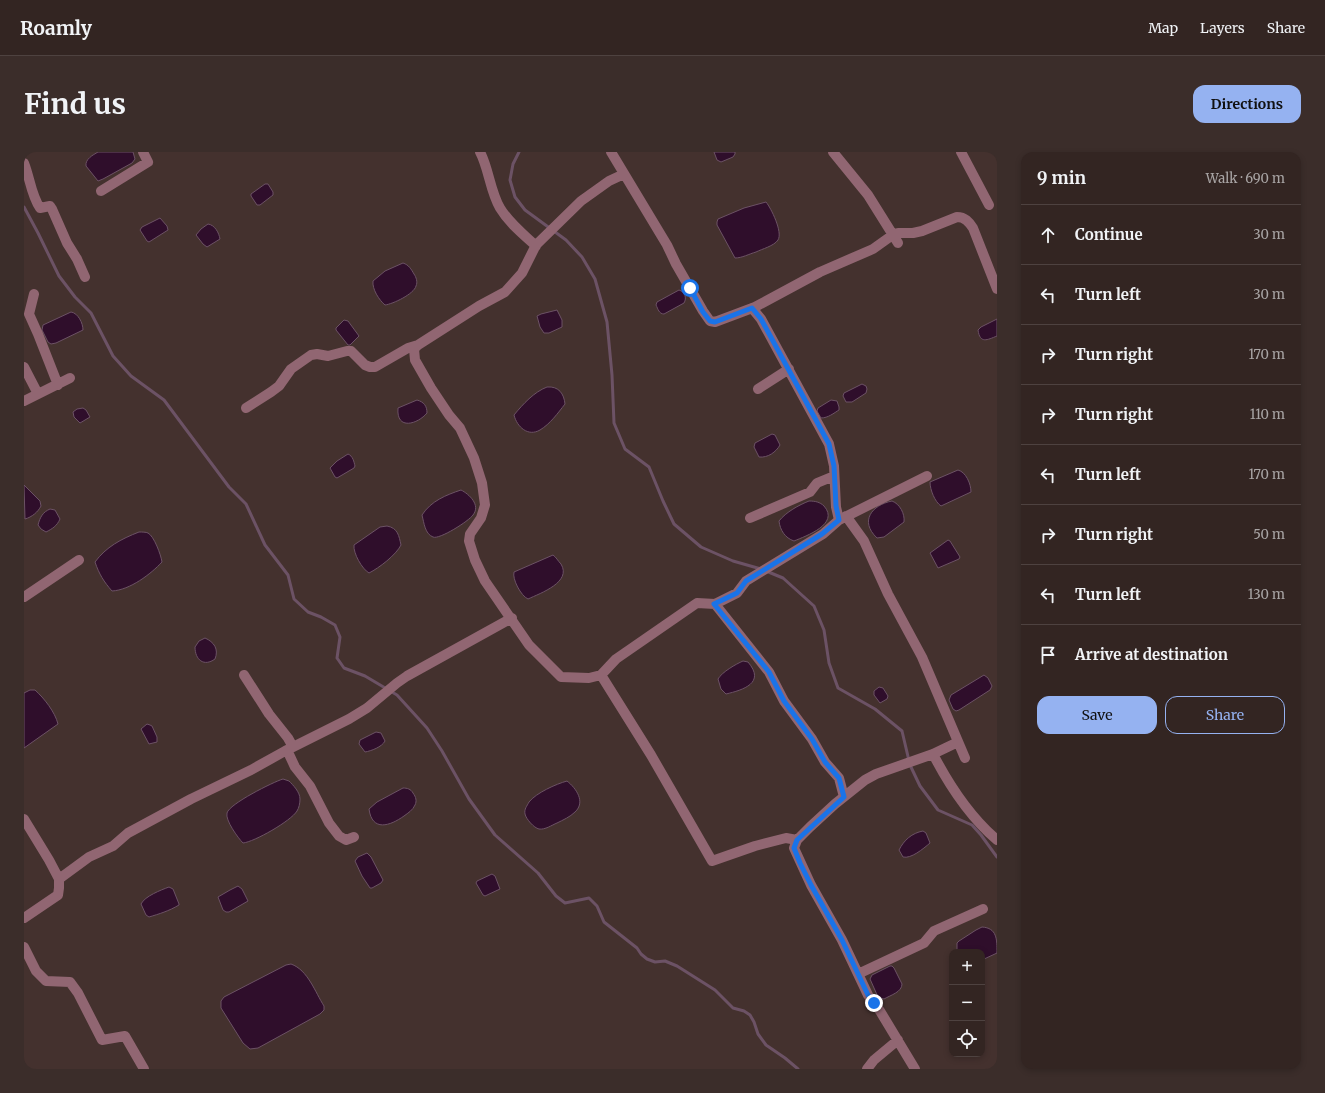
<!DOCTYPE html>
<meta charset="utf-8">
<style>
body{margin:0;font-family:Merriweather,serif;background:#3b2d2a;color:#f1f3f6}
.controls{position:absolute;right:12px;bottom:12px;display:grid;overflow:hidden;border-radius:8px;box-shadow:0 2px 6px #0003}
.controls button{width:36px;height:36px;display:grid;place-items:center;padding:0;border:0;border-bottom:1px solid #4e4240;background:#332522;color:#f1f3f6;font:20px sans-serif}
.stop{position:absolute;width:12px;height:12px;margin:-9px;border:3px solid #1a73e8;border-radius:50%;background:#fff}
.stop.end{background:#1a73e8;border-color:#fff;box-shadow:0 1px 4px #0008}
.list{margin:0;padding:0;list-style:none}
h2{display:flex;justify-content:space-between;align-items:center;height:52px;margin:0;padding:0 16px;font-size:17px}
h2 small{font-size:13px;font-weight:400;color:#a9a5a5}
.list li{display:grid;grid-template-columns:26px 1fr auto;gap:12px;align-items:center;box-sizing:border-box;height:60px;padding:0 16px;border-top:1px solid #4e4240}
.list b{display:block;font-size:15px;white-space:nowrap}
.list em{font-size:13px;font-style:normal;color:#a9a5a5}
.actions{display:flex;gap:8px;padding:12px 16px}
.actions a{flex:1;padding:9px 0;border:1px solid #95b2f1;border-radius:12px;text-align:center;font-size:14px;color:#95b2f1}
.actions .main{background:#95b2f1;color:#111}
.icon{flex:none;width:22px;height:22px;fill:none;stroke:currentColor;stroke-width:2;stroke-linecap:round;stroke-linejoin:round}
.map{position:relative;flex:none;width:973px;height:917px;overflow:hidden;border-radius:12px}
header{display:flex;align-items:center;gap:24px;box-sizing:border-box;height:56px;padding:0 20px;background:#332522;border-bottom:1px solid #4e4240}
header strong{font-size:19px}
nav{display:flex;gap:22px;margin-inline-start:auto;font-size:14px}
.intro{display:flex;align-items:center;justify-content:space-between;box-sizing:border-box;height:96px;padding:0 24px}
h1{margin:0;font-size:28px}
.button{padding:10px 18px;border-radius:12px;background:#95b2f1;color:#111;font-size:14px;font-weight:700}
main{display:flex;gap:24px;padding:0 24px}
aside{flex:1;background:#332522;border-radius:12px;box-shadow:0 2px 6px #0003}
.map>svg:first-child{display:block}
</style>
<header>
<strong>Roamly</strong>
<nav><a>Map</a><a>Layers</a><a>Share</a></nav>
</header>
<div class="intro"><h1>Find us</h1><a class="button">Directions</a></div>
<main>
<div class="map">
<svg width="973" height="917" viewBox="0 0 973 917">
<rect width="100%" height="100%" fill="#44312e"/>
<path fill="#2f0e2b" stroke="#6c5265" d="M74 0H109L111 7 108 11 79 27 74 29 62 14C61 7 69 3 74 0Z
M690 0H711V2L709 5 697 10 693 8Z
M241 32H244L249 40V43L236 53H233L227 44V42Z
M742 50C747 56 759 80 754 88 750 94 738 97 732 100 725 102 718 106 711 106L693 73V70L694 67 720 56Z
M136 66 143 74 144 78 125 90 123 89 116 78 118 75Z
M184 72C191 73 195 81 196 87L183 95 179 92 172 83 177 77Z
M379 111C385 113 387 117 390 122 392 125 394 130 392 134 390 142 369 152 361 153 355 148 348 137 349 129L361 119Z
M655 138C661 140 663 146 660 151L640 162C635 162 634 157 632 153L633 150Z
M533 158 538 168V175L525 181H520L516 175 513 164 517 162Z
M47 160C54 161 59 171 59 178L32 191 27 192 24 190 18 178 19 173Z
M973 167V184C963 188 956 192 954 178L957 175Z
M320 168 324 169 335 184 326 193H324L312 178V176Z
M838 232 842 234 843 237 842 241 828 250H822L819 244 820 241Z
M523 235C535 234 540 242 541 252 534 261 526 272 516 278 504 285 493 275 490 263 499 252 510 240 523 235Z
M393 248C400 250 403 254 403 261 394 272 372 279 374 256Z
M807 248 813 249 815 255V258C810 261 804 266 797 266L793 259 794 256Z
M59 256 62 258 66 265 56 271 50 265 49 260 53 257Z
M748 282 751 283 756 293C752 300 744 306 735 305L730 295 731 291Z
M324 302C329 304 330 310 331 314L330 316 313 326 311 325 306 316 313 309Z
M934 318C942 320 947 332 947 340L917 354C911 350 906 338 906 330Z
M0 333 16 349 17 354C14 360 8 365 1 367Z
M437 338C445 342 457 353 449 363 445 369 415 388 409 385 401 382 400 371 398 363 407 349 422 343 437 338Z
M785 349C791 349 796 350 800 354 816 372 782 384 770 389 761 386 756 378 755 369 762 360 775 353 785 349Z
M868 349C876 352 881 362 880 370L860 385 853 386C835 369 848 353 868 349Z
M26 357 31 358 36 367C33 374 28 377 22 380L17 377 14 373C16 365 19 360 26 357Z
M363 374C374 376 375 384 377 393 372 403 355 416 345 421 338 417 329 401 330 393L356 375Z
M115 380C118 380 122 380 124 381 130 384 137 403 138 410 127 422 106 438 88 439 80 430 75 422 71 410 82 395 97 387 115 380Z
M924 388 926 389 936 405 935 407 914 416 906 401Z
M529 403C532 405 534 409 537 412 548 430 517 441 504 447 497 444 488 427 490 420Z
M181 486C190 490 195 497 191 507 180 515 171 508 171 495L175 489Z
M719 509 724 510C742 531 719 538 702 542L697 537 694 527C698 520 712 512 719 509Z
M960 523 964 526 968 534 966 538 935 558 932 559 929 557 925 548 927 543Z
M855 535 859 536 864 544 863 547 856 551 850 543V539Z
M6 538H11C20 546 31 560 34 572L0 596V541Z
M123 572 126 573 128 574 133 585V590L125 592 117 577Z
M352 580 357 581 361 589C358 595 347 599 341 600L335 592 336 588Z
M259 627 265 629C269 633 276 640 276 647 276 651 275 656 273 659 267 669 230 690 219 691 214 686 201 668 203 661 205 652 249 630 259 627Z
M543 629C552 636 562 650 551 660 546 665 539 668 533 671 528 673 521 678 515 677 510 676 502 667 501 662 500 657 503 654 505 650 512 641 532 632 543 629Z
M379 636C383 636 387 637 389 641 392 645 393 649 391 653 389 658 384 661 380 664 366 674 348 680 345 657L353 650Z
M899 679 902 681 906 691C899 697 887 707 879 705L875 698C880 688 888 681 899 679Z
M343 701 347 705 359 728 357 731 348 736H346L338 724 331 709 334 705Z
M468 722 471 724 476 737 461 744 459 743 452 731 453 729Z
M214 734 218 737 224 749 205 760H202L199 758 194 745 206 738Z
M145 735 149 737 155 752V753C145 759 135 762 125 765L122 763 117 752C121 744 137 738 145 735Z
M958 775C973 776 973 787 973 801L958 808V800H933V791L935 789 952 778Z
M267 812C284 818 291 840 300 854V858L296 862 234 896 226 897 219 891 197 856V849L200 845 262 813Z
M866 814H868L870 816 878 832C878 840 867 843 860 847L854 845 846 827 848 823Z"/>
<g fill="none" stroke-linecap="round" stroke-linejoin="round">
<path stroke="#6c5265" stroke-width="3" d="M495 0 489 12 486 28 491 45 501 58 542 88 558 105 571 127 583 170 588 223 590 271 601 297 625 315 639 349 650 372 677 395 709 409 737 417
M0 55 14 81 35 124 51 145 67 161 89 204 107 224 140 248 205 335 222 352 241 393 264 423 270 447 284 460 297 465 311 473 316 485 313 506 320 516 341 524 373 543 403 576 418 599 445 647 471 683 514 721 532 744 541 751 565 746 573 754 580 770 613 796 617 802 623 807 631 810 641 809 653 814 691 838 709 856 720 859 726 863 730 870 734 882 742 893 761 906 774 917
M742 419 759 426 790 454 800 478 805 511 814 536 851 557 878 579 886 613 896 634 914 658 948 673 957 683 973 705"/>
<path stroke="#916672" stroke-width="10" d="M456 0C465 17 466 39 476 56 485 71 499 82 512 94
M587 0 643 93 652 112 679 159 686 169 691 170 731 155 796 120 849 97 870 82 875 81H889L898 79 933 65C941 65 945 70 949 76L973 137
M809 0 844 43 874 91
M937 0 965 53
M0 11C6 26 7 43 16 56L26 54 28 57 43 91 53 107 61 125
M600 22 585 29 557 49 512 93 498 121 481 140 455 154 394 193 390 197 391 208 407 236 425 263 436 276 450 306 458 331 461 353 457 366 446 382 445 389 451 408 461 429 505 493 537 525 565 526 577 523 627 603 688 709 731 694 762 686 773 688
M77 39 124 10 119 0
M10 142 5 162 14 182 34 233
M728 156 737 167 805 292 810 314 812 355 815 368
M0 215 14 242
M734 237 765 217
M0 249 46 226
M222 256 247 240 255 234 267 217 287 203 293 202 304 204 323 199H327L341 213 346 215H351L384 196 394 193
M822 364 840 389 864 442 898 505 941 606
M726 366 786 340 793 331 810 324
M0 445 55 408
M691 452 745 520 760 549 788 587 801 610 815 626 820 645
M220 523 245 562 264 586 269 595
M577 523 592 507 673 451 691 452 713 441 722 429 799 382 815 368 903 324
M263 598 271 615 286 634 305 671 315 684 322 688 330 685
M909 602C925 633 946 665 973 688
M0 667 25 708 35 727
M0 766 34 743 35 736V727L65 705 89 694 104 681 167 647 227 618 261 599 325 567 343 556 373 531 383 524 488 466
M0 795 12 819 22 829 46 830 54 841 78 888 101 884 120 917
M834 822 900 791 910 779 959 757
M843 917 850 908 874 888
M891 917 856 859 844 843 818 788 787 733 770 696 773 688 786 675 811 652 841 628 852 622 909 602 934 590"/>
</g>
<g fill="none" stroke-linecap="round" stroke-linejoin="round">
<path stroke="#1a73e8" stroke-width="5" d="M666 136 679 160 686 169 691 170 728 156 737 167 805 292 810 314 812 354 815 368 798 382 722 429 713 441 690 452 745 520 760 549 788 587 801 610 815 626 820 645 773 688 770 696 776 711 787 733 818 788 844 843 850 851"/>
</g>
</svg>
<div class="controls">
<button>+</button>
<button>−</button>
<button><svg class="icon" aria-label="locate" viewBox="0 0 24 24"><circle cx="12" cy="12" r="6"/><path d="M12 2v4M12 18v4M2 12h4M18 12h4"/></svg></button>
</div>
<div class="stop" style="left:666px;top:136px"></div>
<div class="stop end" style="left:850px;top:851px"></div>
</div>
<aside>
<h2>9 min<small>Walk · 690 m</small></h2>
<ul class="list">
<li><svg class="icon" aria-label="ahead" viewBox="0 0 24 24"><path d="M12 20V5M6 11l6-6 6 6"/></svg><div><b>Continue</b></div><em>30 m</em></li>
<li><svg class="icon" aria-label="left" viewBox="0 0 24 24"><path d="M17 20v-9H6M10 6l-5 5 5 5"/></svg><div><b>Turn left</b></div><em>30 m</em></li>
<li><svg class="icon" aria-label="right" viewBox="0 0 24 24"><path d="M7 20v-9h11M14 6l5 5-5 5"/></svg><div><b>Turn right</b></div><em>170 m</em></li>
<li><svg class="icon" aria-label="right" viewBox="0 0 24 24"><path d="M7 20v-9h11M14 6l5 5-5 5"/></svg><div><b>Turn right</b></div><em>110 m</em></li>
<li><svg class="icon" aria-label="left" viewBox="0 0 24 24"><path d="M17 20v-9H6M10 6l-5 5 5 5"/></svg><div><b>Turn left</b></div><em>170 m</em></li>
<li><svg class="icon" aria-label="right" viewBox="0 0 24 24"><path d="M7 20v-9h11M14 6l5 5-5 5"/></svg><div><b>Turn right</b></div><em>50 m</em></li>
<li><svg class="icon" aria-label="left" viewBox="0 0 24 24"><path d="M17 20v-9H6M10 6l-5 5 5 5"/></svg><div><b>Turn left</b></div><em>130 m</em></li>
<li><svg class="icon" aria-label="arrive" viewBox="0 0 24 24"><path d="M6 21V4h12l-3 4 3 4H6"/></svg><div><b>Arrive at destination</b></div></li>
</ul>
<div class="actions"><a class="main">Save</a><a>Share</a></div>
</aside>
</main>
